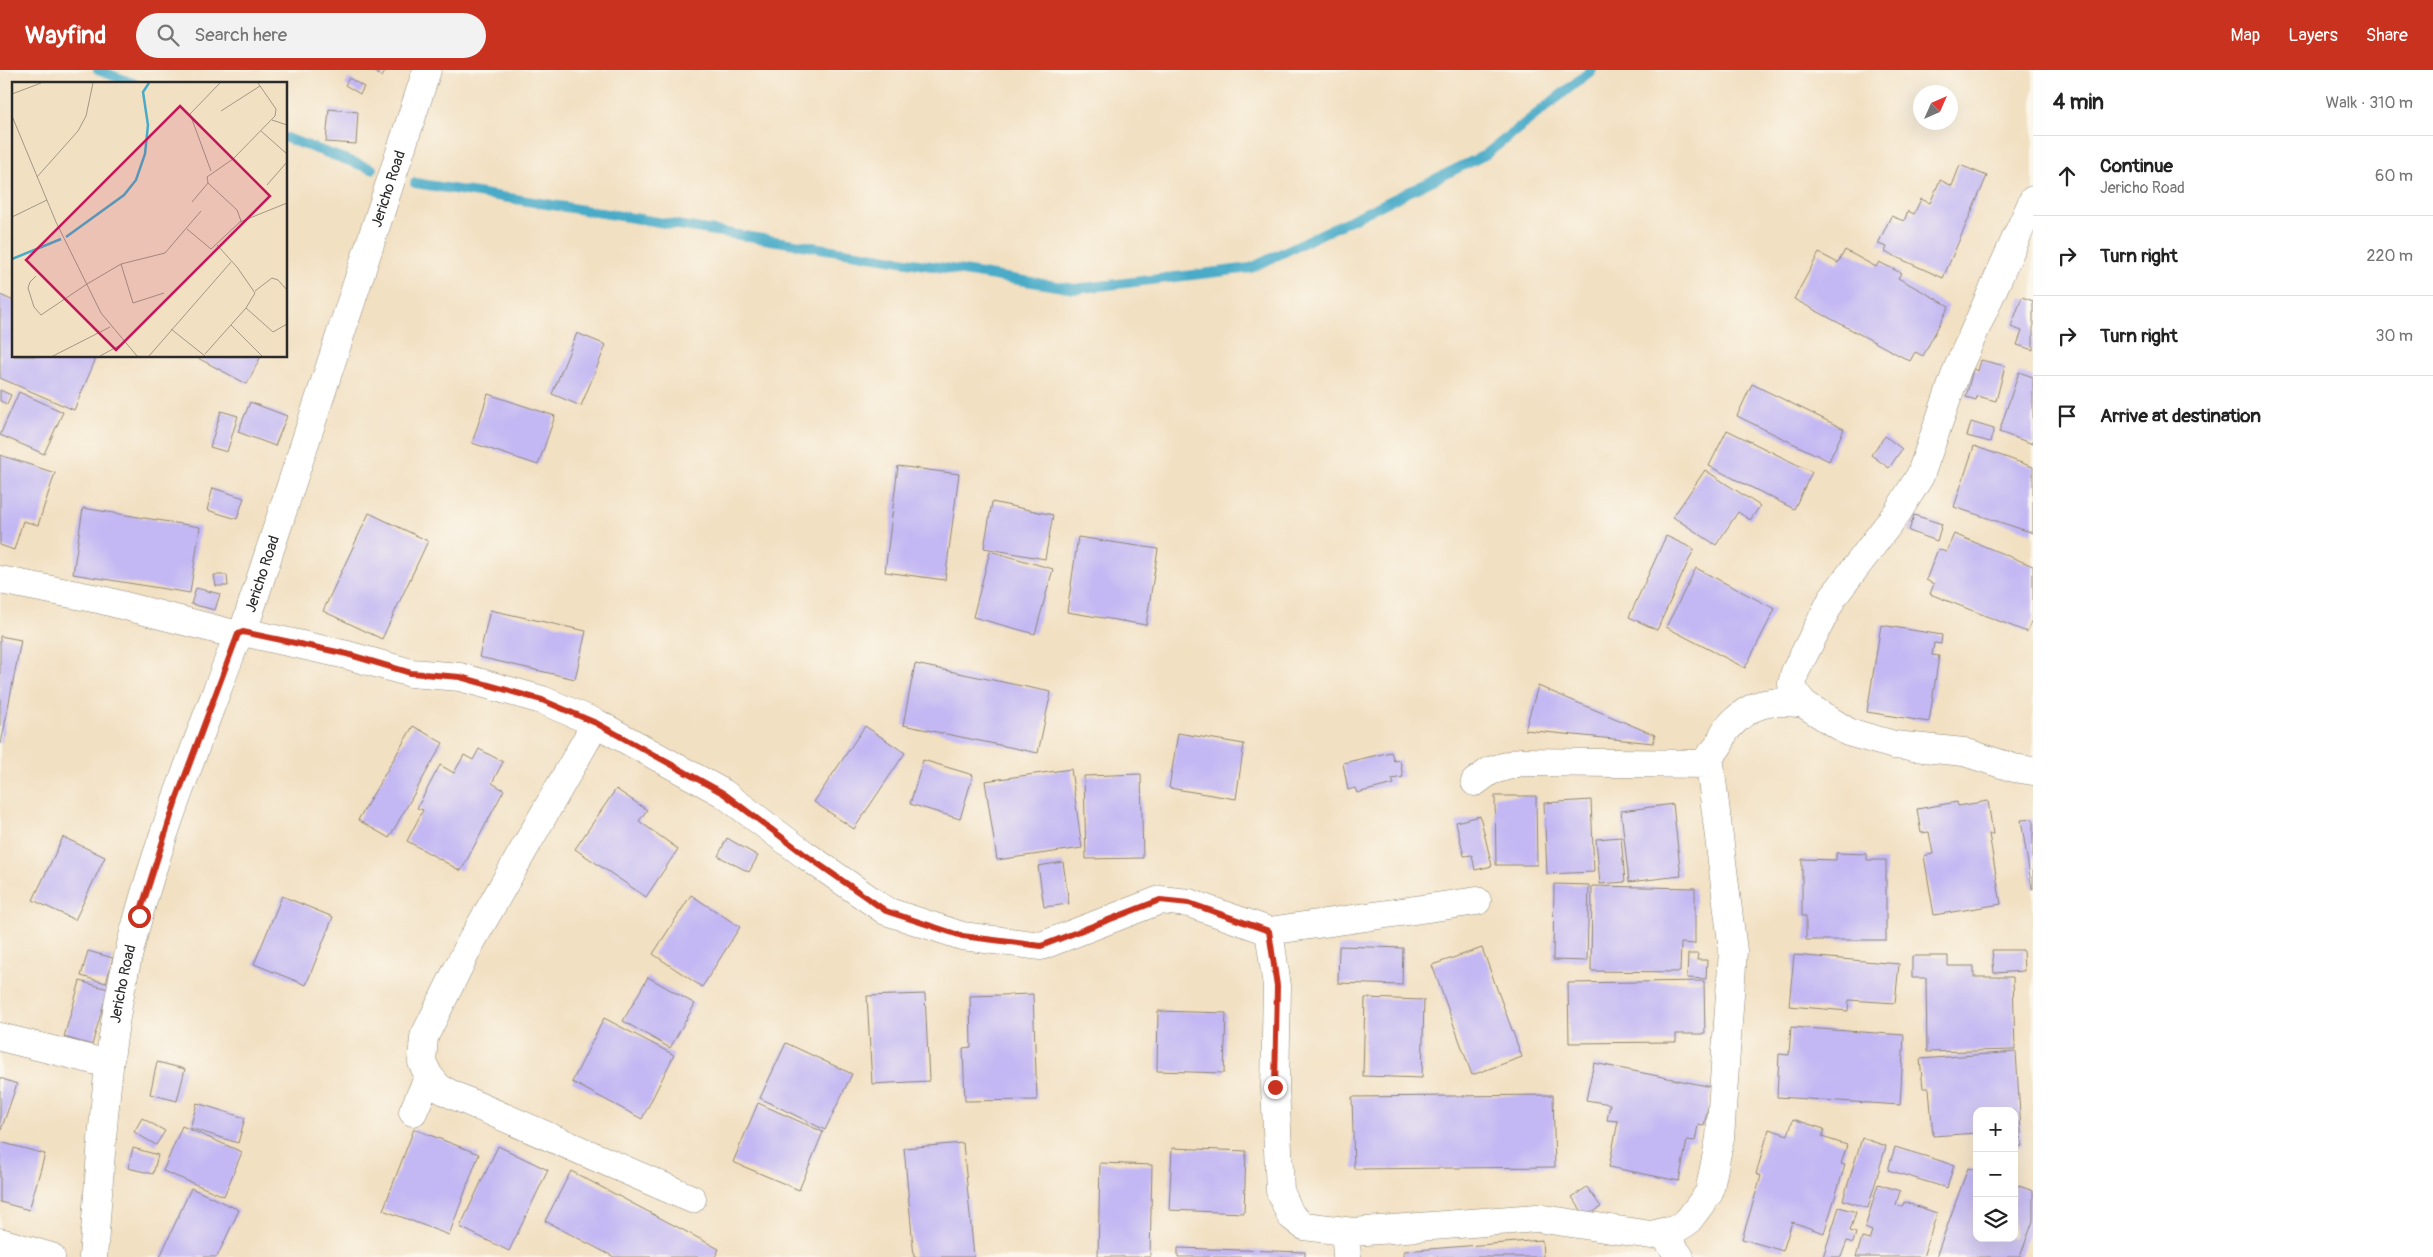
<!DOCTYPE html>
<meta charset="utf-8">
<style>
body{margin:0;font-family:Pangolin,sans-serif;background:#f2f2f2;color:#222}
.controls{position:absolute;right:15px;bottom:15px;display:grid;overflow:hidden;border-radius:10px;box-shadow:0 5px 20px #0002}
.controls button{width:45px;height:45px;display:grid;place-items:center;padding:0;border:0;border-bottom:1px solid #e0e0e0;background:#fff;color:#222;font:25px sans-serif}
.compass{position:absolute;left:1913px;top:15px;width:45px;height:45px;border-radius:50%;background:#fff;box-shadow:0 5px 20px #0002;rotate:45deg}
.stop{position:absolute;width:15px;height:15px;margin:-11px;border:4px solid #c8321e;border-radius:50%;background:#fff}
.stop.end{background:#c8321e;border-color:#fff;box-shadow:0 1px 5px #0008}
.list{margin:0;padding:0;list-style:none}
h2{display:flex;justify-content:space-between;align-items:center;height:65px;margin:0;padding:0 20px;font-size:21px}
h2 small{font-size:16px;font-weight:400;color:#767676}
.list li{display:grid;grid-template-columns:32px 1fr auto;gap:15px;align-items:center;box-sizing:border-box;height:80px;padding:0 20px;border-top:1px solid #e0e0e0}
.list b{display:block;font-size:19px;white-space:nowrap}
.list p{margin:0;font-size:16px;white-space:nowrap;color:#767676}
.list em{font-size:16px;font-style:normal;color:#767676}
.icon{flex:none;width:28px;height:28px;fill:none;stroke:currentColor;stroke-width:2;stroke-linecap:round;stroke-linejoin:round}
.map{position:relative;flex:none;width:2033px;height:1187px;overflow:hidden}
header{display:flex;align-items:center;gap:30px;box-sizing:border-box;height:70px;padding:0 25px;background:#c8321e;color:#fff}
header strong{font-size:24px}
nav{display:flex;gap:28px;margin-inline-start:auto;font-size:18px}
.search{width:350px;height:45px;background:#f2f2f2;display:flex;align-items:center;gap:12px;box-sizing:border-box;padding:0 18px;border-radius:28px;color:#767676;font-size:19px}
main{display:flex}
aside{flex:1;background:#fff}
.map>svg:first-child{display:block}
</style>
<header>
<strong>Wayfind</strong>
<div class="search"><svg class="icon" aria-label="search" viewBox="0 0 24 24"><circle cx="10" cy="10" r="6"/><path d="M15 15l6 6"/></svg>Search here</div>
<nav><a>Map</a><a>Layers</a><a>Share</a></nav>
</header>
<main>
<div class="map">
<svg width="2033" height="1187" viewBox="0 0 2033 1187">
<rect width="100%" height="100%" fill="#fbf7ec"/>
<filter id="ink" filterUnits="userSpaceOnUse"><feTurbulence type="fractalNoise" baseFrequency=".02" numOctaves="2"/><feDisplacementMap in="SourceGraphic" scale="10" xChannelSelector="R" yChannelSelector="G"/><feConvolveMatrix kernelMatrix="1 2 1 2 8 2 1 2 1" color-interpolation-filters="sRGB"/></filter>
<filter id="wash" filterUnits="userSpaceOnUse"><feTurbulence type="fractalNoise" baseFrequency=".0096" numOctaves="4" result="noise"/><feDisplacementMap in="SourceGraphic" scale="20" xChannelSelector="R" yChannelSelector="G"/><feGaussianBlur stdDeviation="1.12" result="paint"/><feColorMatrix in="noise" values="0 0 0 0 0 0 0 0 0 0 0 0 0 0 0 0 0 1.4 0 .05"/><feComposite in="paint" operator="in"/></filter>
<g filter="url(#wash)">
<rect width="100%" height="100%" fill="#f2e0c2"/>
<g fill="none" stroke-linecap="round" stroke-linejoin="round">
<path stroke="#49abc8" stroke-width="10" d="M98 0 135 14
M286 68 372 99
M415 113 1075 219 1251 198 1485 85 1592 0"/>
</g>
<g id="blocks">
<path fill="#c3b8f3" d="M372 0H386L382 7Z
M349 8 364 17 360 24 345 15Z
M329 39 358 42 356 74 326 72Z
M1960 95 1987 106 1943 208 1885 182 1887 177 1878 174 1891 146 1904 151 1908 141 1914 144 1921 129 1930 133 1940 110 1952 116Z
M1845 180 1876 197 1879 192 1901 203 1898 208 1949 236 1923 286 1915 282 1910 291 1794 229 1819 183 1838 193Z
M0 225 14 231V286H97L74 340 0 308Z
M2022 227 2033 231V280L2017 275 2022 261 2011 257Z
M577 263 606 275 581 336 552 324Z
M194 286H261L247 314Z
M1981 290 2005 296 1996 331 1977 326 1976 330 1966 327 1973 299 1978 301Z
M2019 302 2033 307V374L1999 362Z
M1752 314 1844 359 1829 391 1737 346Z
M0 320 11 325 7 334 0 331Z
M19 322 63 342 44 384 0 365Z
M488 324 555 346 538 395 472 373Z
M250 332 287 346 275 376 238 362Z
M221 341 238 346 227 382 210 377Z
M1971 352 1994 359 1990 372 1967 366Z
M1727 360 1812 402 1794 439 1709 396Z
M1885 366 1902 379 1889 398 1871 385Z
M1974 376 2033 397V463L1954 437Z
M0 385 55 403 38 455 23 451 14 480 0 475Z
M898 396 959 404 945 510 885 502Z
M1705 400 1760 436 1750 450 1738 442 1716 475 1673 447Z
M213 418 244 428 237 449 207 440Z
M992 432 1053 445 1045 489 984 478Z
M83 438 200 457 190 523 73 504Z
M369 443 428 471 382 569 323 541Z
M1914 445 1942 454 1937 471 1909 461Z
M1954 464 2033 496V547L2027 562 1930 524 1934 514 1926 510 1938 479 1946 482Z
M1666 466 1694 479 1657 560 1629 547Z
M1078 467 1158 479 1146 555 1067 542Z
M990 481 1053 499 1035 564 973 547Z
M1696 498 1775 539 1745 598 1666 557Z
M214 505H227L228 516H216Z
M196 518 220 524 215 540 191 534Z
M490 540 586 561 575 609 479 587Z
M1881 555 1942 565 1941 574 1934 573 1932 585 1939 586 1929 652 1867 642Z
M0 566 21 570 1 674H0Z
M915 594 1051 622 1038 683 903 655Z
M1538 616 1655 665 1653 673 1525 660Z
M413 656 443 673 389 768 358 750Z
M865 656 905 683 854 759 814 732Z
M1178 663 1244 674 1236 729 1169 718Z
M479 679 503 692 492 713 504 720 461 801 407 771 423 740 417 738 440 695 454 703 464 685 473 690Z
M1391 682 1394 691 1400 690 1403 707 1392 709 1394 714 1357 723 1355 718 1348 720 1343 693Z
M923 690 973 705 960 749 910 734Z
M1071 699 1082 778 997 790 985 711Z
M1141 704 1143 788 1086 789 1084 706Z
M616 719 647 740 639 751 678 779 646 827 575 779Z
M1495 726H1536L1537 795H1496Z
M1591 730 1594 802 1547 804 1544 733Z
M1988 731 1993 764H1989L2001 834 1934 845 1924 786 1933 784 1929 762 1921 763 1917 739 1957 732 1958 736Z
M1673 734 1681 806 1629 812 1621 741Z
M1480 746 1492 796 1475 800 1472 785 1464 786 1456 752Z
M2033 749V819H2032L2021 750Z
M63 767 105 787 75 850 33 830Z
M1621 767 1625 812 1600 814 1596 769Z
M727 768 758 786 749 802 718 786Z
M1836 783 1867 784V790H1886V870H1806V846H1802V789L1836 790Z
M1063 792 1069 834 1044 837 1038 796Z
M1554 814 1589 815 1587 891 1553 890Z
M1592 816 1695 818V874L1681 873 1680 902 1591 901Z
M691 825 740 857 702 917 653 884Z
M282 826 333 847 306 915 254 894Z
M1339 876 1403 878 1402 915 1338 913Z
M1482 878 1522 987 1472 1005 1432 895Z
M1992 880H2023L2024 901 1994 903Z
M88 881 113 888 106 913 81 906Z
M1688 884H1698L1697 890H1707L1706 909 1687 908Z
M1794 885 1899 894 1895 933 1849 930 1848 941 1789 936Z
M1912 886H1948V896H1974V907H2013L2015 980 1927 982 1926 908H1912Z
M648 907 695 934 670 978 623 951Z
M80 911 108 919 92 975 64 967Z
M1704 911 1705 964H1676V972L1569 973 1568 913Z
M925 924 929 1011 872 1014 867 926Z
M1033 924 1037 1030 965 1031 963 978 971 977 970 926Z
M1365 928 1424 930 1422 1008 1363 1006Z
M1158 941 1226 943 1224 1003 1157 1001Z
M604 948 674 985 642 1049 572 1012Z
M1791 957 1904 965 1900 1035 1777 1027 1779 984 1789 985Z
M786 973 852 1004 825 1060 760 1028Z
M2016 982 2022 1076 2014 1077V1041H1977V1063L1933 1066 1929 1018H1923L1920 989Z
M157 992 185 999 177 1031 150 1024Z
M1594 993 1712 1017 1704 1056 1698 1055 1695 1071 1687 1070 1679 1111 1609 1097 1618 1051 1607 1050 1610 1034 1586 1030Z
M0 1008 17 1014 0 1063Z
M1553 1025 1555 1097 1354 1099 1352 1027Z
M197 1033 245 1048 238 1073 190 1058Z
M758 1033 823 1062 799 1120 733 1092Z
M142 1048 165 1061 156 1075 134 1062Z
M1793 1049 1824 1059 1822 1067 1847 1075 1841 1094 1845 1095 1824 1163 1792 1152 1783 1181 1742 1169 1761 1106 1756 1104 1769 1059 1788 1065Z
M182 1056 242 1082 224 1126 163 1101Z
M414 1059 479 1084 449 1165 383 1140Z
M1862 1068 1886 1076 1868 1138 1843 1130Z
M0 1072 45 1084 29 1140 0 1132Z
M963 1073 974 1187H914L904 1078Z
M498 1076 548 1100 509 1181 460 1157Z
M1895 1077 1954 1095 1947 1118 1888 1100Z
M133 1078 158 1085 153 1104 128 1098Z
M1172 1078 1246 1081 1244 1143 1169 1140Z
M1100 1093 1152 1095 1150 1187H1098Z
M1968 1098 1977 1101V1168H2014V1114L2033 1121V1151L2020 1187H1936Z
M571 1101 719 1179 715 1187H614L545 1151Z
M1878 1114 1900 1121 1896 1135 1902 1137 1904 1132 1937 1143 1923 1187H1856L1862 1168 1869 1170 1872 1161 1865 1158Z
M1587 1117 1601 1137 1586 1147 1572 1127Z
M191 1118 239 1140 217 1187H160Z
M1839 1137 1856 1142 1850 1161 1856 1163 1853 1173 1847 1171 1841 1187H1823Z
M1542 1170 1543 1187H1404V1181Z
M1178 1178 1305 1182V1187H1178Z"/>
</g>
</g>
<g filter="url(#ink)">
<use href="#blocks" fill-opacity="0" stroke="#8e8676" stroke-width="1"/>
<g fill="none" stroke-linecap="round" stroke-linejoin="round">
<defs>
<path id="street" d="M2033 130 1957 300 1920 406 1897 443 1833 527 1795 602 1792 614 1796 624 1804 634 1848 662 1894 675 1964 682 2014 698 2033 701
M0 510 98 529 238 565
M243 562 347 585 411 603 460 607 542 630 596 653 723 723 804 784 886 841 962 866 1041 876 1160 830 1189 833 1269 861 1477 831
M596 653 471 872 424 967 422 992 429 1006 439 1018 453 1025 692 1129
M1475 712 1490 701 1520 692 1710 694
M1269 861 1277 916 1275 1017 1280 1121 1291 1146 1304 1156 1353 1162 1537 1148 1651 1165 1674 1160 1687 1152 1709 1123 1720 1068 1733 881 1710 694 1707 689C1711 684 1717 679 1720 673 1722 669 1723 663 1727 659 1750 632 1771 629 1804 634
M0 967 109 994
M413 1042 429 1006
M1662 1162 1680 1187
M0 1172 51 1187
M1347 1187 1346 1170 1353 1162"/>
<g id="secondary">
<path id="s1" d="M93 1187C101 1094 104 1000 123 909 148 791 196 677 238 565L243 562 427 0"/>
</g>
</defs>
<use href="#street" stroke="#8e8676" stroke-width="29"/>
<use href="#secondary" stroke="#8e8676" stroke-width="29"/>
<use href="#street" stroke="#fff" stroke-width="28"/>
<use href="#secondary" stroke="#fff" stroke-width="28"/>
</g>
</g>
<g fill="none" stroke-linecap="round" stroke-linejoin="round" filter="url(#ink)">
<path stroke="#c8321e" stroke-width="6" d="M139 846 176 730 238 564 243 562 347 584 411 603 460 607 542 630 596 653 723 723 804 784 886 841 962 866 1041 876 1160 830 1189 833 1269 861 1277 916 1275 1017"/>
</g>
<g text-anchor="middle" stroke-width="4" stroke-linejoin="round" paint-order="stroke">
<g font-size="15" fill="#2b2b2b" stroke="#fbf7ec">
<text dy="5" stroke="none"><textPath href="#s1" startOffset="1115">Jericho Road</textPath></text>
<text dy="5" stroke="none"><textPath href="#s1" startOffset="710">Jericho Road</textPath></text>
<text dy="5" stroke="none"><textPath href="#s1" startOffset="275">Jericho Road</textPath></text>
</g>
</g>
<g transform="translate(12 12)">
<rect width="275" height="275" fill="#f2e0c2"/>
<path fill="none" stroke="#49abc8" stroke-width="2.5" d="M54 155 112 113 124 98 133 72 136 43 131 10 137 1M0 177 49 157"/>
<path fill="none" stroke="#a29886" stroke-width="1" d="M0 12 29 1M209 29 248 4M0 34 44 140 89 231 125 274M260 38 275 43M249 49 275 72M199 89 178 32 208 1M25 95 66 49 74 34 81 1M255 103 275 80M180 120 196 101M0 135 35 118M228 140 275 121M175 147 199 167 229 139 225 128 196 101 195 95 221 77 263 34 264 27 246 1M109 182 121 221 152 211M24 194 18 200 16 206 22 225 29 233 75 202M75 202 109 182 153 171 189 129M243 209 260 196 266 198 275 208M234 226 261 250 275 242M219 243 250 274M159 247 193 274M193 272 234 226 243 211 225 185 205 163M41 274 98 245M88 274 112 261M137 274 219 180"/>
<path fill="#c2185b" fill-opacity="0.15" stroke="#c2185b" stroke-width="2.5" d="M168 24 258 114 104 268 14 178Z"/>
<rect width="275" height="275" fill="none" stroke="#2b2b2b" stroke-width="2.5"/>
</g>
</svg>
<div class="controls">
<button>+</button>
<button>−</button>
<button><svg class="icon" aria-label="layers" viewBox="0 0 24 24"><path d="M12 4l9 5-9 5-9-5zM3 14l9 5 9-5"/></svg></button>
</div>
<svg class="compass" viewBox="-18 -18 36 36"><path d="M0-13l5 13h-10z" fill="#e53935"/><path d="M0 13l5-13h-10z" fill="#767676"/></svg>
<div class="stop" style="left:139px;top:846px"></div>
<div class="stop end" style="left:1275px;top:1017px"></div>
</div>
<aside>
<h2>4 min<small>Walk · 310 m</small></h2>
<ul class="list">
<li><svg class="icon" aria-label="ahead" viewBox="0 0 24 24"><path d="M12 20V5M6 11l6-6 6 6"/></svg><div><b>Continue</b><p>Jericho Road</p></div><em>60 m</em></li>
<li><svg class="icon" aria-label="right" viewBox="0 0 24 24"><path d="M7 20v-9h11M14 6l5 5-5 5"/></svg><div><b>Turn right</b></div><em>220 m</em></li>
<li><svg class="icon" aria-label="right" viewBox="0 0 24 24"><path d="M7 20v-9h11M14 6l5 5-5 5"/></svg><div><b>Turn right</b></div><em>30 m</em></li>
<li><svg class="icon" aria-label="arrive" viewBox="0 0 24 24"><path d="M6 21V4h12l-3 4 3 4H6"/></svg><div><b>Arrive at destination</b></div></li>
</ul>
</aside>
</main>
